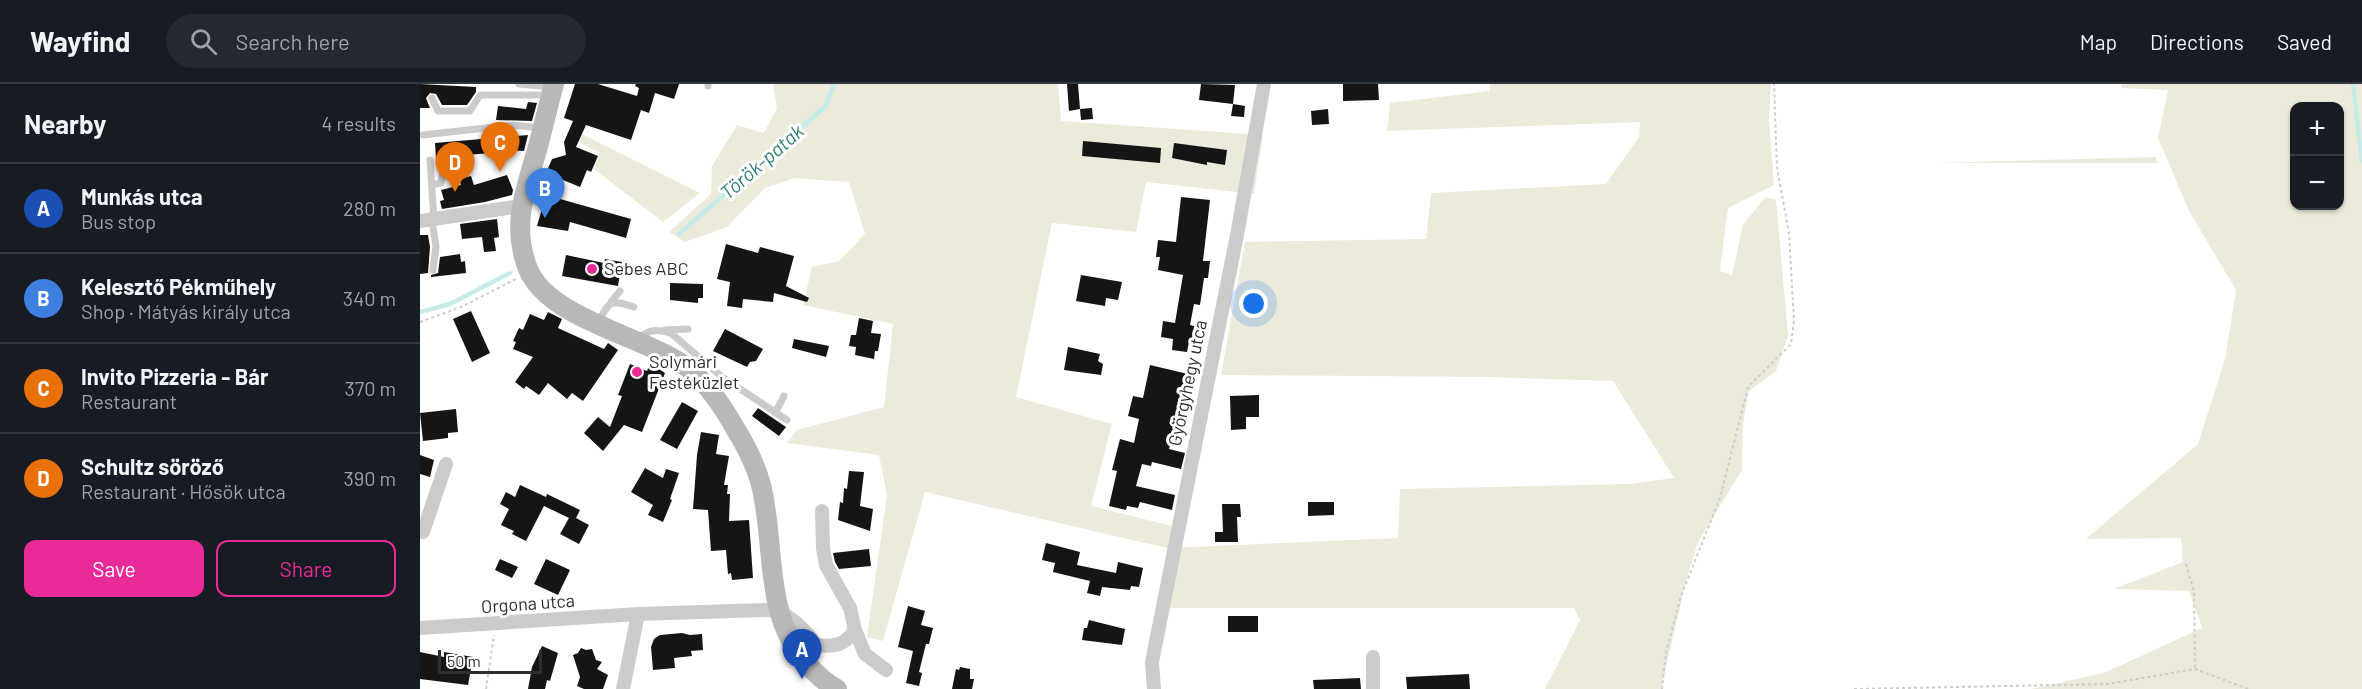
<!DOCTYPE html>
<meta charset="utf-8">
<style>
body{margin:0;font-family:Barlow,sans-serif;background:#242831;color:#f1f3f6}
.controls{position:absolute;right:18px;top:18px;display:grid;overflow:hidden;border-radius:12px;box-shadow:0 2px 4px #0004}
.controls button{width:54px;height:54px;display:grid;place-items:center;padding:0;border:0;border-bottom:2px solid #363941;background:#171b24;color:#f1f3f6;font:30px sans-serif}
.scale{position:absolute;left:18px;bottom:15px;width:104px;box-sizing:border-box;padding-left:6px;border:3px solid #2e2e2e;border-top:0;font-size:16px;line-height:21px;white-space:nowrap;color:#2e2e2e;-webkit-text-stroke:4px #fff;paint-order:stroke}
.you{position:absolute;left:834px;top:220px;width:21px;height:21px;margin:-15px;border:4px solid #fff;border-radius:50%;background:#1a73e8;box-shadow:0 0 0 9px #1a73e833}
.badge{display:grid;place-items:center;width:39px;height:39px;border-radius:50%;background:#ea2a98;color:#fff;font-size:20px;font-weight:700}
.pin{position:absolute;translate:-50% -50px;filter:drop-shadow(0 2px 3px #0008)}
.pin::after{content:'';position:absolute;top:32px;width:21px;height:18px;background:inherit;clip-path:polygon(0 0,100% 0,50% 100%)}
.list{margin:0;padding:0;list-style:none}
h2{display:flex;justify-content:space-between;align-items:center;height:78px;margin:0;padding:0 24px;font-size:26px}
h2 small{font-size:20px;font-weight:400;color:#9ea1a6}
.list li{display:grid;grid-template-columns:39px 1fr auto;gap:18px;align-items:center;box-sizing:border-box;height:90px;padding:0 24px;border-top:2px solid #363941}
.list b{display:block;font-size:22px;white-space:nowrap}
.list p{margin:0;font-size:20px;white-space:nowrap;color:#9ea1a6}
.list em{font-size:20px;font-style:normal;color:#9ea1a6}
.actions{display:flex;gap:12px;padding:18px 24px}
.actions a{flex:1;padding:14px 0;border:2px solid #ea2a98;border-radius:12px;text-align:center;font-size:21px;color:#ea2a98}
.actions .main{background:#ea2a98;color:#fff}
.icon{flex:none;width:33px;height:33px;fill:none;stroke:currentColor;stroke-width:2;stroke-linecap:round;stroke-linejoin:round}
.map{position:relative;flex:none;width:1942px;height:605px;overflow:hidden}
header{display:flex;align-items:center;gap:36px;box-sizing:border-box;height:84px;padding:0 30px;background:#171b24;border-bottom:2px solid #363941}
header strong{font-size:28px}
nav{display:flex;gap:33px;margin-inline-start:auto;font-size:21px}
.search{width:420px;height:54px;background:#242831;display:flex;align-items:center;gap:15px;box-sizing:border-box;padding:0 21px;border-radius:33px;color:#9ea1a6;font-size:22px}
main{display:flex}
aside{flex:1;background:#171b24}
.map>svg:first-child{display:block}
</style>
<header>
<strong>Wayfind</strong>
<div class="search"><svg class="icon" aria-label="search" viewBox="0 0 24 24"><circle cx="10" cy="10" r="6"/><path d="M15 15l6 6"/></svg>Search here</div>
<nav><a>Map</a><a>Directions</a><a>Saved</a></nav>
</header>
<main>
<aside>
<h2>Nearby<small>4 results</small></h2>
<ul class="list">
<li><span class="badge" style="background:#1a4fb4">A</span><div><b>Munkás utca</b><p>Bus stop</p></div><em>280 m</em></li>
<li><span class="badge" style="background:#3f7fe0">B</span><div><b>Kelesztő Pékműhely</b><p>Shop · Mátyás király utca</p></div><em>340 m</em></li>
<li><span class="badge" style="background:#e8710a">C</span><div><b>Invito Pizzeria - Bár</b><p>Restaurant</p></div><em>370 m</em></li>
<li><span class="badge" style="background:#e8710a">D</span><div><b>Schultz söröző</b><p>Restaurant · Hősök utca</p></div><em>390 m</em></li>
</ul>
<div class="actions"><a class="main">Save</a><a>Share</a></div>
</aside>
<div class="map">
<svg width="1942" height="605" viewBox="0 0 1942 605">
<rect width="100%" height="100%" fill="#fff"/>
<path fill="#ecebdb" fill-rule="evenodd" d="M353 0H638L641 37 843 51 834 110 726 98 716 148 632 139 596 313 692 340 671 422 752 442 748 464 978 454 980 405 1209 400 1254 394 1193 297 1067 293 801 291 825 158 1006 155 1011 109 1186 100 1219 53 1220 38 967 47 970 19 1070 7V0H1351L1349 36 1354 101 1308 124 1300 187 1312 191 1323 141 1345 113 1356 116 1368 251 1356 287 1329 307 1323 340 1322 386 1278 458 1267 493 1241 605H1125L1160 536 1154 524H749L756 465 747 464 505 408 463 557 447 553 467 411 459 371 367 359 377 346 464 323 473 240 383 221 392 183 419 177 445 150 429 98 375 94 345 104 307 143 265 158 249 148 291 110 292 82 317 41 344 49 357 24Z
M1701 0H1942V605H1611L1684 589 1782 544 1769 507 1694 505 1763 478 1761 454 1666 455 1778 360 1805 275 1816 206 1770 129 1738 54 1748 6 1702 4ZM1874 22H1920V122H1874Z
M162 50 280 109 243 138 174 85 180 69 159 58Z
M1736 73 1737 79H1515Z"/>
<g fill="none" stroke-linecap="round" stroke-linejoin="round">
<path stroke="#c6ece8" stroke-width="4.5" d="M1933 0 1942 77
M259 150 406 22 414 0
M0 228 30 220 90 189"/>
</g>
<path fill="#151515" d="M0 0 56 3V8L47 21H22L16 10 10 9 6 14 10 24H0Z
M155 0H178L217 12 219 4 215 2 216 0H259L254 15 235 9 229 29 221 26 211 56 166 41 156 63 178 72 171 88 167 86 160 103 126 89 132 75 146 71 144 58 153 37 144 34Z
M647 0H658L660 25 649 27Z
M781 0 815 1 813 20 779 16Z
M923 0H958L959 16 923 17Z
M108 18 117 19 112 37 76 36 78 22 106 25Z
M813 20 825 22 824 33 811 32Z
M672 24 673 35 661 36 660 25Z
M908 25 909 40 892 41 891 27Z
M108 51 104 67 80 65 81 68 36 72 30 68 26 73 16 74 15 59Z
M663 57 741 64 740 79 662 72Z
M754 59 807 66 805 81 787 78V81L752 74Z
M87 91 93 106 92 111 65 118 22 125 20 117 24 116 21 106 41 101 40 95 51 92 54 101Z
M126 111 211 135 206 154 150 138 148 147 117 142Z
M761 113 790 116 783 177H790L788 194H784L780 221 774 220 770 241 774 242 772 258H769L767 268 752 266 753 255 741 253 743 237 755 239 763 191 738 186 740 173H736L738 156 756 158Z
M77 135 79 153 74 154 76 167 64 168 62 153 42 155 40 140Z
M0 151H8L10 163 8 189 0 190Z
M306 160 338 169 340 163 374 172 366 202 389 214 387 218 354 209 353 218 323 215 322 224 307 222 310 198 297 195Z
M40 170 41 178 45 177 46 189 11 193V191L18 189 20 173Z
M146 171 184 179 185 175 202 178 198 202 142 192Z
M661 191 702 198 698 216 686 214 685 222 656 217Z
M250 199 283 200V214H278V219L250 216Z
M51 227 70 269 52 278 33 235Z
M128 228 142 235 138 244 184 265 188 259 198 266 163 317 152 309 147 315 128 299 119 311 106 302 104 305 95 298 113 273 93 265 96 258 93 257 99 244 103 246 110 230 124 236Z
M439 234 453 237 451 249 461 250 458 267H455L454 275 435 271 436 263 429 262 431 251H436Z
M305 245 343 265 336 277 330 278 327 283 293 267Z
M374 255 409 262 406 273 372 264Z
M648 263 680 270 678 277 683 280 681 291 644 286Z
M230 279 245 289 222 348 204 341 183 367 164 349 178 333 190 343 202 312 198 311 210 280 227 287Z
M730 281 768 290 749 365 765 369 761 385 732 378 731 382 722 380 716 402 755 411 752 426 720 418 718 424 707 422 706 426 689 422 697 387 692 386 700 355 714 359 719 335 708 332 713 312 723 314Z
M839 311V333H826V345L811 346 810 312Z
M262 318 278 327 257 365 240 356Z
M338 324 366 343 359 352 332 332Z
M36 325 38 348 28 349V354L3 357 0 329Z
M281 348 299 351 296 370 309 372 304 401H308L307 410H310L309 437 329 436 333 494 312 496 311 489 308 490 306 466 291 467 288 426 273 425 277 371Z
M0 371 14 376 10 393 0 390Z
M225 384 243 394 246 385 259 389 250 415 252 416 243 438 228 431 233 421 211 408Z
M429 387 444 388 440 422 453 425 450 447 418 436 420 418 423 419 424 404 427 405Z
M100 401 126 413 127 410 160 426 156 434 169 441 159 460 140 450 149 434 124 422 106 457 92 450 94 447 81 441 89 425 80 420 86 408 95 413Z
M888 418H914V431L888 432Z
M802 420H820L821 433H817L818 458H795V448H803Z
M626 459 660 468 657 481 696 489 698 478 723 484 719 503 711 502 710 506 682 503 680 512 667 509 670 497 633 488 635 479 622 476Z
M449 465 451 482 419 485 415 478 413 469Z
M80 475 98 483 92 494 75 486Z
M126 475 150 486 138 511 114 500Z
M488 522 505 527 501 541 513 544 509 560H506L499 588 502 589 499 602 486 599 493 567 478 563Z
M808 532H838V548H808Z
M669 536 705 545 702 561 662 556 664 544H667Z
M262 549 270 551 282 550 283 566 271 567 272 572 254 574 255 584 233 586 231 563 234 555 240 551Z
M122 562 138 569 130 597 127 596 125 605H108L112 583Z
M161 564 166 566 172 565 176 576 182 578 177 585 188 591 183 605H164L157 602 160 593 153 571 158 569Z
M0 568 24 573V568L53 573 48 601 0 595Z
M540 583 550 585V595H554L552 605H532L536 585 539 586Z
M1049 590 1050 605H987L986 593Z
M940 594 941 605H894L893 596Z"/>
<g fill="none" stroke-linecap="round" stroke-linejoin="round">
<path stroke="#cbcbcb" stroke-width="2" stroke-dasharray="3 3" stroke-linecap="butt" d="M0 238 41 223 96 195
M1766 480 1774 507 1775 585
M66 605 74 551
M1242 605 1246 568 1261 512 1300 414 1328 303 1371 260 1374 237 1369 149 1357 84 1354 0
M1434 605 1688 600 1775 585 1828 605"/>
<path stroke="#cbcbcb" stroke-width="7" d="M99 0 131 3
M288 2V0
M12 14 18 27H50L60 11H128
M3 51 92 41 120 44
M10 76 14 136
M12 101 21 99 23 87 31 84V74
M12 136 16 163 13 186
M191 218 200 207
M178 239C189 217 190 215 214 223
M245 246 268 245
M219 255C228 244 240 245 252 250L302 293 367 336
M355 329 364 312"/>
<path stroke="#cbcbcb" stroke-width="14" d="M0 137 101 122
M3 448 26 380
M0 544 218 530 347 526C367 527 384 544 396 561 414 563 424 562 435 546L430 524 406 481 403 464 402 427
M435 546 445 570 466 586
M953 573V605
M203 605 218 530
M734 605 732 578 817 151 844 0"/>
<path stroke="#b8b8b8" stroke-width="20" d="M134 0C128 22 123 44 117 66 105 108 91 142 108 185 128 234 222 252 264 281 285 296 302 321 315 344 326 362 336 381 341 401 356 461 343 529 386 579 395 589 405 599 417 605"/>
</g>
<g fill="#ea2a98" stroke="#fff" stroke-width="2">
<circle cx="172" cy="185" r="6"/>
<circle cx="217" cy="288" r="6"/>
</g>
<g text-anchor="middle" stroke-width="6" stroke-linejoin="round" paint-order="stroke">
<g font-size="18" fill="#2e2e2e" stroke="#fff" text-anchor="start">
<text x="184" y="191">Sebes ABC</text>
<text x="229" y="284">Solymári<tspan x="229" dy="21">Festéküzlet</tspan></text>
</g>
<g font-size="18" fill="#2e2e2e" stroke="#fff">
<text transform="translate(768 299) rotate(-78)" y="6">Györgyhegy utca</text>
<text transform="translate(108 520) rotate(-4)" y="6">Orgona utca</text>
</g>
<g font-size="20" font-style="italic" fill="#337f76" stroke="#fff">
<text transform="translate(342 78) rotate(-41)" y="7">Török-patak</text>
</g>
</g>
</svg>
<div class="controls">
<button>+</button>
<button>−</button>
</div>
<div class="scale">50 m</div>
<div class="you"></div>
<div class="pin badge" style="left:382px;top:595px;background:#1a4fb4">A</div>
<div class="pin badge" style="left:125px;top:134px;background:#3f7fe0">B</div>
<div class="pin badge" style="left:80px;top:88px;background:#e8710a">C</div>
<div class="pin badge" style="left:35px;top:108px;background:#e8710a">D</div>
</div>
</main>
